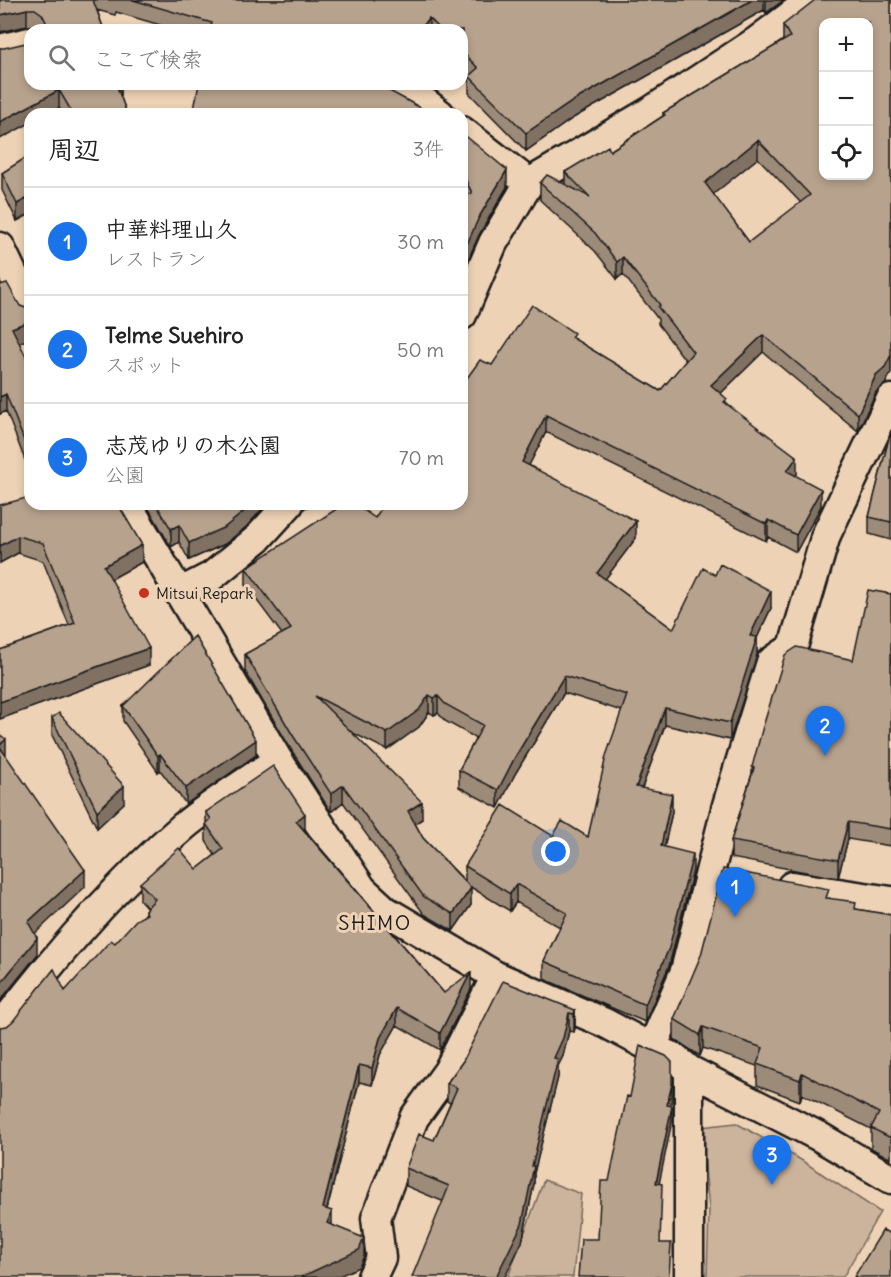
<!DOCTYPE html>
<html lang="ja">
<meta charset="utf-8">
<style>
body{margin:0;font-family:Delius,"Klee One",sans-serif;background:#f6f6f6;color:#222}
.controls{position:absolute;right:18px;top:18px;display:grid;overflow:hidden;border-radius:12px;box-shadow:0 3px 9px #0003}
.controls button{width:54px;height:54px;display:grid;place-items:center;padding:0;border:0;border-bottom:2px solid #e0e0e0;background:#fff;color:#222;font:30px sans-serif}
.you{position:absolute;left:556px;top:852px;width:21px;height:21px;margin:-15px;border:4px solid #fff;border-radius:50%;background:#1a73e8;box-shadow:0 0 0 9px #1a73e833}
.badge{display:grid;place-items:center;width:39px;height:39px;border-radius:50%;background:#1a73e8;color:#fff;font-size:20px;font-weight:700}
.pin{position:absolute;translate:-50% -50px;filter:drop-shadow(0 2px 3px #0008)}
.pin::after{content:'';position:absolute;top:32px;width:21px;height:18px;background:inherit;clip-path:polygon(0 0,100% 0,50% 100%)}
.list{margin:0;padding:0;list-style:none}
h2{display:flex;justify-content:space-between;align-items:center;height:78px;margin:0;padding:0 24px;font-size:26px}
h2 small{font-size:20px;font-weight:400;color:#767676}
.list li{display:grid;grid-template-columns:39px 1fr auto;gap:18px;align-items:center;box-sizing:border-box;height:108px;padding:0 24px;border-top:2px solid #e0e0e0}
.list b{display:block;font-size:22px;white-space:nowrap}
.list p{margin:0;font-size:20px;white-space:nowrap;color:#767676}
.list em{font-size:20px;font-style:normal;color:#767676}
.icon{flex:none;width:33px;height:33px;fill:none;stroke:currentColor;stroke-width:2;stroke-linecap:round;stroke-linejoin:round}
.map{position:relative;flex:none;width:891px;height:1277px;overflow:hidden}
.search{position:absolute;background:#fff;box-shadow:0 3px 9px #0003;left:24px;top:24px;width:444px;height:66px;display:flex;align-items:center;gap:15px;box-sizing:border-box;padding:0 21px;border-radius:18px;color:#767676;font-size:22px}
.panel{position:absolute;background:#fff;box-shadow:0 3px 9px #0003;left:24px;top:108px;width:444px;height:402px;border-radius:18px}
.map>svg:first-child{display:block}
</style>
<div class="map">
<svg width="891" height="1277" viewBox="0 0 891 1277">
<rect width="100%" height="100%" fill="#eed2b5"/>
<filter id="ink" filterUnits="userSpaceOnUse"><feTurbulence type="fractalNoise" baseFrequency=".0167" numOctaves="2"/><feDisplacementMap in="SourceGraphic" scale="12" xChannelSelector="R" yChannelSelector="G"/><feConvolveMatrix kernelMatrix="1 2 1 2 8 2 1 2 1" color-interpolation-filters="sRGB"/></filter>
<g filter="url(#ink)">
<path fill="#ccb49c" stroke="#74685c" stroke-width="1.5" d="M736 1123 801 1160 880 1212 843 1277H707L709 1209 701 1127Z
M544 1180 581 1194 573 1277H508Z"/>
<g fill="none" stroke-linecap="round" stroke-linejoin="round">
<defs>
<path id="street" d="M0 49 30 42
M372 84 408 89 440 114
M462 131 529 183 651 111 757 41 811 0
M0 247 30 310
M462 315 493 243 529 183
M127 504 278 760 362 889 386 911 496 976 605 1023 652 1048 675 1058 689 1070 820 1137 891 1179
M179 593 212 576 257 539 289 504
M792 886 891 901
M0 1028C55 956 115 885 184 826 213 802 247 782 278 760
M652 1048 685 971 727 805 771 662 793 647 826 535 891 399
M372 1277 381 1258 376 1218 414 1118 448 1071 496 976
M689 1277V1070"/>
</defs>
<use href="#street" stroke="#1c1c1c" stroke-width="33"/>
<use href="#street" stroke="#eed2b5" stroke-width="28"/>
</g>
<path fill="#9d8b79" stroke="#1c1c1c" stroke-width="1.5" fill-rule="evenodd" d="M0 0H784L766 13 764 10 573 118 526 151 469 93V76L462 69V30H177L116 12 115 15 97 10 104 30H41L35 26H27Z
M891 0V373L885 384 876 392 858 431 763 352 721 393 727 404 797 474 796 476 821 506 796 552 768 537 766 541 546 432 529 465 636 538 605 579 673 629 771 608 757 638V655L730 740 665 725 642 788 672 812 664 846 693 871 669 966 645 1022 544 979V961L560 927 516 902 510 911 469 886 471 905 453 931 424 914 343 802 331 812 292 751 245 671V654L282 634 246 586V568L375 518 492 365 574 339 660 391 686 361 658 324V319L623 274 617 279 595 251 540 200V183L565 184V172L610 151 663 116V113L783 41V25ZM758 158 801 203 749 242 713 194ZM564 693 622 711 588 837 553 836 465 866V881L423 838 415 823 422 819 351 732 387 750 419 727 429 712 434 715 438 713 445 721 476 738 459 770V787L498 808 515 774Z
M0 48 121 84V95H120L127 114H63L59 108Z
M462 133 507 187 479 235 468 260 465 196 462 190Z
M30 155V214L17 221 2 190V173Z
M0 285 20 306 28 309 19 343 30 365V473L6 411 0 414Z
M891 430V540L869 534V517Z
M146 504H267L246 527 225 544 189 560 179 542 171 547Z
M0 505 142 562 111 579 149 665 0 719V650L69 625 43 561 18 553 0 563Z
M891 594V846L848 839 838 878 731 858V841L752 774V767L853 660Z
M123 706 256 755 186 804 160 770 158 772 123 721Z
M52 718 124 803 97 828 52 735Z
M206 812 305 830 444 993 471 989 440 1050 397 1025 380 1055 372 1085 359 1082 327 1209 332 1225 364 1256 359 1267 7 1026 65 991 145 915V910L147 908 140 900V883L197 869 215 855 206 841Z
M829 898 856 909 891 915V1159L871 1148V1129L802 1094 800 1101 757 1085V1066L703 1048 700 1056 674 1039V1019Z
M575 1010V1028L574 1032 569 1031 563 1056 558 1066V1077L534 1173V1184L522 1242 442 1201 406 1186V1168L434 1140 450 1103 447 1101V1083L463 1061Z"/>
<path fill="#807163" stroke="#1c1c1c" stroke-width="1.5" d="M752 0H764V10L573 118 526 151V133L573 101Z
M766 0H784L766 13Z
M27 9V26L0 32V15Z
M429 18V30H420Z
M114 84H121V95L114 98Z
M59 90V108L47 114H30V123L0 139V122Z
M758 140V158L705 201V183Z
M507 170V187L479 235 468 260 462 268V251L479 217Z
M30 197V214L17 221V204Z
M623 257V274L617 279V262Z
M30 321V339L12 345V328Z
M763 335V352L711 403V385Z
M891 355V373L885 384 876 392 858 431V414L876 375Z
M6 394V411L0 414V397Z
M546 415V432L522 479V462Z
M797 457V474L787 489V471Z
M821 489V506L796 552V535Z
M251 504H267L246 527 225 544 189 560V543Z
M305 504H315L305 508Z
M768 520V537L766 541V524Z
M636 521V538L597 590V573Z
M179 525V542L171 547V529Z
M18 536V553L0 563V546Z
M142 545V562L104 583V566Z
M771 591V608L757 638V655L730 740V723L750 636Z
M149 648V665L0 719V702Z
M564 676V693L515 774 498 808V790L515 757Z
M429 695V712L419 727 387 750V733Z
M438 696V713L434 715V698Z
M665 708V725L636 804V787Z
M6 739V756L0 762V745Z
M256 740V755L186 804V788Z
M160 754V770L158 772V756Z
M343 785V802L331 812V794Z
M124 786V803L97 828V811Z
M672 794V812L661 863V846Z
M422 802V819L408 828V811Z
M305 814V831L296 821Z
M848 822V839L838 878V860Z
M693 854V871L669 966 645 1022V1005Z
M85 870V887L28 940V922Z
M516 884V902L510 911V894Z
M471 888V905L453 931V914Z
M37 938V955L0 1001V984Z
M471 972V989L440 1050V1033Z
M397 1008V1025L380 1055 372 1085V1068L380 1038Z
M575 1010V1028L574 1032V1014Z
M569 1013V1031L563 1056 558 1066V1077L534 1173V1184L522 1242 505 1277H496L532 1166 554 1058Z
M703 1027V1048L700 1056V1035Z
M359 1065V1082L323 1225V1208Z
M802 1073V1094L800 1101V1080Z
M672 1084V1100L667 1121V1105Z
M672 1106V1121L656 1199V1183Z
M332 1211V1229L327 1223Z
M364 1238V1256L359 1267 337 1277H301Z"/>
<path fill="#b7a28d" stroke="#1c1c1c" stroke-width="1.5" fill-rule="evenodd" d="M0 0H93L104 30H46V22L42 14 35 9H27L0 15Z
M133 0H752L573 101 526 133 469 76 478 68 462 52V30H441L429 18 420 30H210L212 23Z
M815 0H891V355L885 367 876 375 858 414 763 335 711 385 727 399 724 402 797 457 787 471 821 489 796 535 768 520 766 524 546 415 522 462 636 521 597 573 673 629 703 568 715 575 720 564 771 591 750 636 757 637 730 723 665 708 636 787 672 794 661 846 693 854 669 948 645 1005 544 961 567 913 516 884 510 894 465 866 503 805 553 836 562 821 588 837 606 756 627 695 564 676 515 757 498 790 459 770 483 725 445 704 438 696 434 698 429 695 419 710 387 733 315 696 422 802 408 811 423 838 471 888 453 914 424 897 343 785 331 794 292 734 245 654 291 629 246 568 344 504H355L375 518 384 504H462V385L480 360 492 365 532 305 574 333 571 337 660 391 693 352 658 307 660 305 623 257 617 262 595 233 540 183 547 175 590 197 565 172 608 146 610 151 665 115 663 113 790 37 783 25ZM824 22H868V176H824ZM758 140 810 195 749 242 705 183Z
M30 42V84H116L127 114H73L59 90 0 122V48H4Z
M199 84H376L386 85 384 88 432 114H193Z
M462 133 507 170 479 217 468 242 462 251V198L472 193 462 172Z
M30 155V197L17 204 2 173Z
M7 283 20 306 28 309H30V321L12 328 30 365V456L6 394 0 397V285Z
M891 430V522L869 517Z
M30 497V504H118L142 545 104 566 149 648 0 702V650L75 623 43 543 18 536 0 546V505Z
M156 504H251L246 510 225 527 189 543 179 525 171 529Z
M868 590 891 594V829L848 822 838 860 731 841 754 768 752 767 762 730 785 655 797 647 853 660Z
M195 636 256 740 186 788 160 754 158 756 123 706Z
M59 713 124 786 97 811 52 718Z
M0 735 6 739 0 745Z
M0 747 85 870 28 922 37 938 0 984Z
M273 766 305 814 296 821 444 993 471 972 440 1033 397 1008 380 1038 372 1068 359 1065 323 1208 332 1211 327 1223 364 1238 359 1250 301 1277H0V1027L7 1026 13 1021 54 969 65 991 111 940 115 943 136 920 147 914 145 910 155 899 140 883 179 848 197 869 223 849 206 824 211 819 206 812Z
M723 869 829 889 826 898 856 902 855 909 891 915V1138L871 1128 879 1113 802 1073 800 1080 757 1064 763 1048 703 1027 700 1035 674 1019 701 955Z
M503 981 575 1010 574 1014 569 1013 563 1038 554 1058 558 1059 532 1166H534L522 1224 496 1277H412L449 1186 406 1168 419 1134 434 1140 457 1088 447 1083 463 1061Z
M640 1045 666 1056 672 1062V1084L667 1105 672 1106 656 1183 662 1184 660 1243H671L669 1277H578L581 1239H598L601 1181H609L627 1096 630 1097Z
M883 1230 891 1234V1277H854Z"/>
</g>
<circle fill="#c8321e" stroke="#eed2b5" stroke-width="2" cx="144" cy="593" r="6"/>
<g text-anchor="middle" stroke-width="6" stroke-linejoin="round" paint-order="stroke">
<g font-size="16" fill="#1c1c1c" stroke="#eed2b5" text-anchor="start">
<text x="156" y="599">Mitsui Repark</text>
</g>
<g font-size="20" letter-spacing="1.5" fill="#1c1c1c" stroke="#eed2b5">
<text x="375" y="930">SHIMO</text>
</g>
</g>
</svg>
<div class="controls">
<button>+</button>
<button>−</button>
<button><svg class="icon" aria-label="locate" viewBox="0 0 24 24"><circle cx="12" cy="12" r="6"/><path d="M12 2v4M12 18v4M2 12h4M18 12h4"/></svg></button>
</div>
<div class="you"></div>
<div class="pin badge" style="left:735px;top:917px">1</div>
<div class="pin badge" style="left:825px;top:756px">2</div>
<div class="pin badge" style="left:772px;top:1185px">3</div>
<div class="search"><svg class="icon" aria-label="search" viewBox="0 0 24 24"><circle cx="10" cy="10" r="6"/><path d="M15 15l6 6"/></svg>ここで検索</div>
<section class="panel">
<h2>周辺<small>3件</small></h2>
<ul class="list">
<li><span class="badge">1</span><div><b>中華料理山久</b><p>レストラン</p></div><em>30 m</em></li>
<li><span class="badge">2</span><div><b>Telme Suehiro</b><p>スポット</p></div><em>50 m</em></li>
<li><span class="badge">3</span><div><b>志茂ゆりの木公園</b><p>公園</p></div><em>70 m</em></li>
</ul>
</section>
</div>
